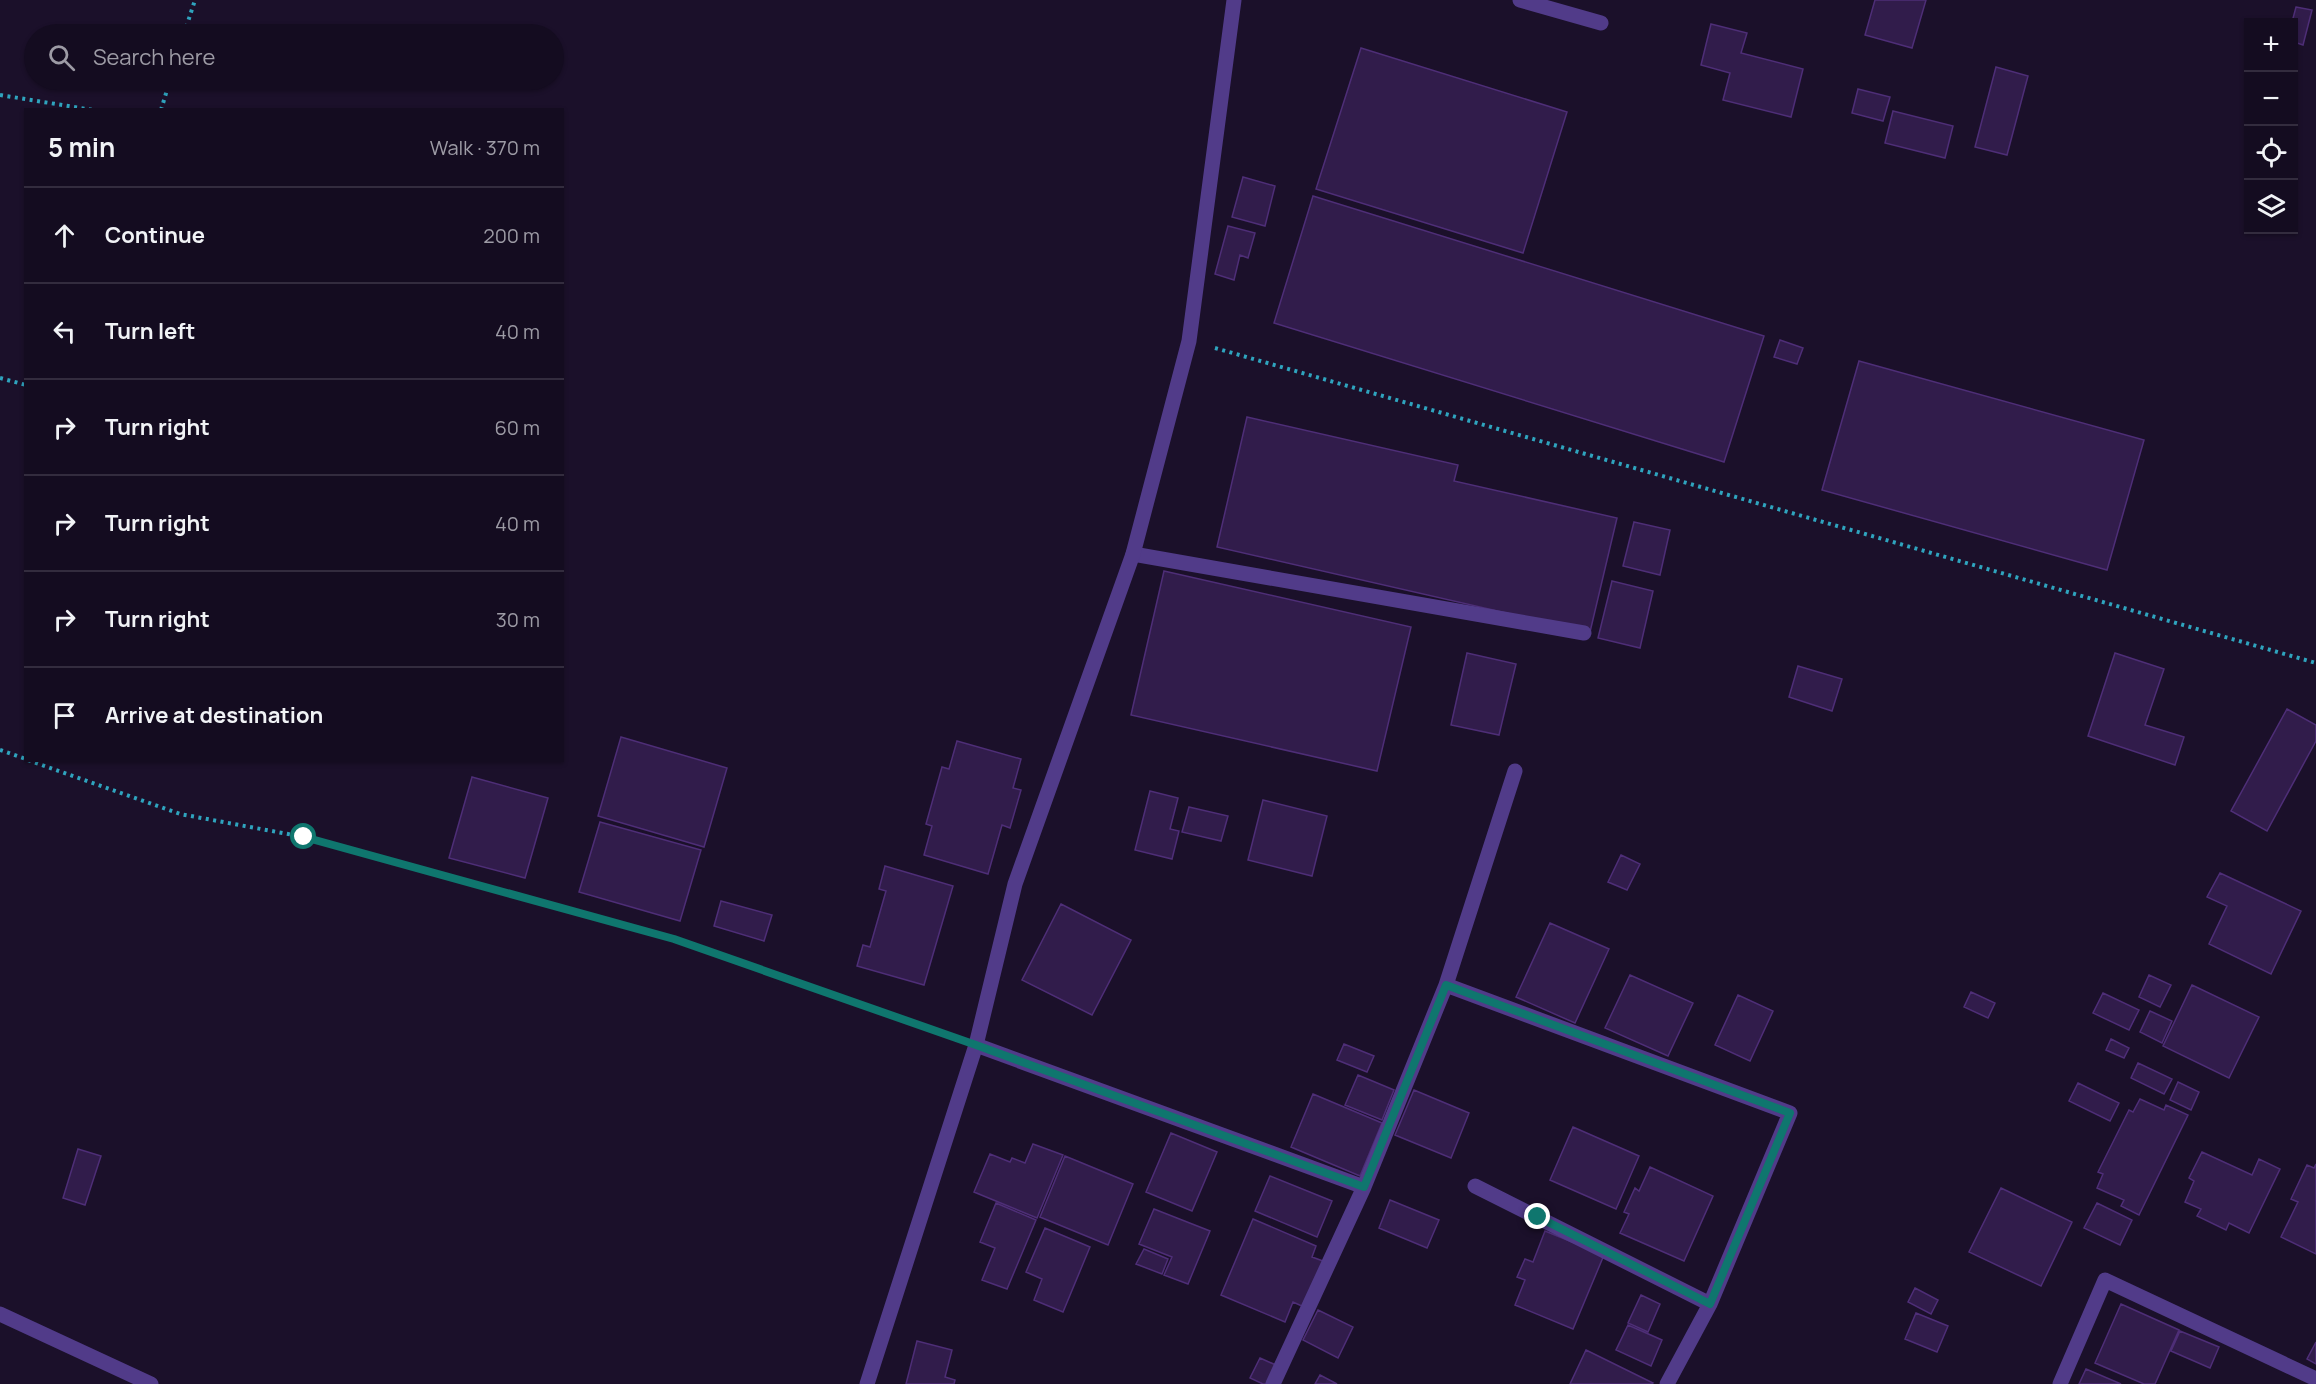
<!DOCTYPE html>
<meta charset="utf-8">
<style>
body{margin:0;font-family:Manrope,sans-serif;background:#1d1529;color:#f1f3f6}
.controls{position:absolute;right:18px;top:18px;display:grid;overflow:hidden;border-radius:0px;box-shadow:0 2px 4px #0004}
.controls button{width:54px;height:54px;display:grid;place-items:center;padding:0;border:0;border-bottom:2px solid #332c3e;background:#140c20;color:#f1f3f6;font:30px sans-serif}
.stop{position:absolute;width:18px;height:18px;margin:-14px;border:4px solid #0f766e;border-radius:50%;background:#fff}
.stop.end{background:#0f766e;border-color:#fff;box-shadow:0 2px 6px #0008}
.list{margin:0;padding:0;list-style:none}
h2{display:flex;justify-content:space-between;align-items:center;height:78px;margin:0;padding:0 24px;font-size:26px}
h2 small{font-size:20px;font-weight:400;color:#9d9ba5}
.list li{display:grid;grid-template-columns:39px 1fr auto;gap:18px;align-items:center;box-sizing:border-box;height:96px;padding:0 24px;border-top:2px solid #332c3e}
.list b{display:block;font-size:22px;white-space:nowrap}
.list em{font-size:20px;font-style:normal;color:#9d9ba5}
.icon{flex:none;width:33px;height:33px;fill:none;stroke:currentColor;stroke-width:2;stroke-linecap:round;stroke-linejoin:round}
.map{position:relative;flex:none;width:2316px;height:1384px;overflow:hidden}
.search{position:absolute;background:#140c20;box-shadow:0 2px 4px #0004;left:24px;top:24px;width:540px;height:66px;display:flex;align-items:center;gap:15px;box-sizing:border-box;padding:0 21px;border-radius:33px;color:#9d9ba5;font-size:22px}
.panel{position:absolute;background:#140c20;box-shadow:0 2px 4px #0004;left:24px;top:108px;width:540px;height:654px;border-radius:0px}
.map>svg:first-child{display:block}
</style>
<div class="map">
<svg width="2316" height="1384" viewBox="0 0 2316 1384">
<rect width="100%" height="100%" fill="#1b102a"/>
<path fill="#311c4b" stroke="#4e2e77" stroke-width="1.5" d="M1875 0H1926L1912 48 1865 35Z
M2296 7 2312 10 2303 45 2294 42 2292 22Z
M1711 24 1747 33 1741 53 1803 69 1791 117 1723 100 1730 73 1701 65Z
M1361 48 1567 112 1523 253 1316 189Z
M1996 67 2028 76 2007 155 1975 147Z
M1858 89 1890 97 1883 121 1852 113Z
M1893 111 1953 126 1945 158 1885 143Z
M1243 177 1275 186 1265 226 1232 217Z
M1313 196 1764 336 1724 462 1274 323Z
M1228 226 1255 233 1248 258 1240 255 1234 280 1215 274Z
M1780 340 1803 348 1797 364 1774 357Z
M1859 361 2144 440 2107 570 1822 490Z
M1247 417 1458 465 1454 481 1617 518 1590 632 1217 547Z
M1634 522 1670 530 1660 575 1623 566Z
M1164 571 1411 627 1377 771 1131 715Z
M1612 581 1653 591 1640 648 1598 638Z
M1467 653 1516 664 1499 735 1451 725Z
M2115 653 2164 669 2145 725 2184 737 2175 765 2088 736Z
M1798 666 1842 679 1832 711 1789 697Z
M2287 709 2316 725V741L2267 831 2231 811Z
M621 737 727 768 704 847 598 816Z
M957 741 1021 759 1013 788 1021 790 1010 828 1002 825 988 874 924 855 932 826 926 824 942 767 949 769Z
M472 777 548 798 525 878 449 858Z
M1150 791 1178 798 1170 829 1179 831 1172 859 1135 850Z
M1263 800 1327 816 1312 876 1248 860Z
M1189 807 1228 816 1221 841 1182 832Z
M600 822 701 850 680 921 579 892Z
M1621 855 1640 864 1627 890 1608 882Z
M885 866 953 886 924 985 857 966 863 945 870 947 886 891 879 889Z
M2220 873 2301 911 2271 974 2209 944 2227 906 2207 897Z
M721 901 772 915 764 941 714 926Z
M1061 904 1131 940 1092 1015 1022 980Z
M1550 923 1609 949 1575 1023 1516 997Z
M1630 975 1693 1003 1668 1056 1605 1028Z
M2149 975 2171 985 2160 1007 2139 997Z
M2192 985 2259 1017 2229 1078 2163 1046Z
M1971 992 1995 1003 1988 1018 1964 1007Z
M2103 993 2139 1010 2129 1030 2093 1013Z
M1738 995 1773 1011 1750 1061 1715 1045Z
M2150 1011 2172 1021 2162 1043 2140 1032Z
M2111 1039 2129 1048 2124 1058 2106 1050Z
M1344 1044 1374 1056 1367 1072 1337 1060Z
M2138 1063 2172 1079 2164 1094 2131 1078Z
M1358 1075 1394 1090 1382 1120 1345 1105Z
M2178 1082 2199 1092 2191 1110 2170 1100Z
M2078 1083 2119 1103 2110 1121 2069 1101Z
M1414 1090 1469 1113 1451 1158 1395 1135Z
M1313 1094 1382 1123 1360 1176 1291 1147Z
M2140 1099 2164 1110 2166 1105 2188 1115 2139 1215 2121 1206 2124 1200 2097 1188 2103 1174 2098 1172 2129 1110 2133 1112Z
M1573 1127 1639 1156 1616 1209 1550 1180Z
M1171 1133 1217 1152 1192 1211 1146 1192Z
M1033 1144 1063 1155 1037 1218 974 1192 990 1154 1010 1162 1012 1158 1025 1163Z
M78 1149 101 1156 85 1205 63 1198Z
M2202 1152 2252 1175 2259 1159 2280 1169 2249 1233 2229 1223 2226 1230 2197 1216 2201 1209 2185 1202 2194 1181 2189 1178Z
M1065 1156 1133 1184 1108 1245 1040 1217Z
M2316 1164V1254L2281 1237 2298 1202 2291 1199 2307 1165 2314 1168Z
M1650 1167 1713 1196 1684 1261 1620 1233 1629 1214 1624 1212 1635 1188 1639 1191Z
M1270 1176 1332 1201 1317 1237 1255 1211Z
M2001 1188 2072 1222 2041 1286 1969 1252Z
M1390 1200 1439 1220 1427 1248 1379 1228Z
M996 1203 1036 1220 1007 1289 982 1280 995 1248 980 1242Z
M2097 1203 2132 1220 2120 1245 2084 1228Z
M1154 1209 1210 1231 1188 1284 1164 1275 1172 1257 1139 1244Z
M1253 1219 1316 1246 1312 1257 1323 1261 1304 1307 1293 1302 1285 1322 1221 1295Z
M1045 1228 1090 1247 1063 1312 1034 1300 1042 1279 1026 1272Z
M1545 1231 1604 1255 1573 1329 1515 1305 1525 1280 1517 1277 1525 1259 1533 1262Z
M1144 1249 1168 1259 1162 1274 1136 1264Z
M1915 1288 1938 1300 1931 1314 1908 1302Z
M1641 1295 1660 1304 1648 1332 1628 1323Z
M2121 1304 2179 1330 2155 1384H2144L2095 1363Z
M1318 1310 1353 1327 1338 1358 1303 1340Z
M1916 1313 1948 1326 1937 1352 1905 1339Z
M1628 1325 1662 1340 1651 1366 1616 1350Z
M2180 1331 2219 1347 2210 1368 2171 1351Z
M917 1341 952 1350 945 1377 955 1380 954 1384H906Z
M2316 1342V1364L2307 1359Z
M1586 1350 1653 1383 1652 1384H1570Z
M1260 1358 1278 1366 1270 1384H1263L1250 1378Z
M2086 1369 2121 1384H2079Z
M1320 1375 1337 1384H1315Z"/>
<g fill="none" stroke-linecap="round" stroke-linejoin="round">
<path stroke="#2fa4be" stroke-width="4" stroke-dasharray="3 4.5" stroke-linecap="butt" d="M184 34 195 0
M0 95 93 110
M161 110 170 80
M1215 348 2316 663
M0 378 26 385
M0 750 26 759
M28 760 180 814 304 837 674 939 952 1036"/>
<path stroke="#513b89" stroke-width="15" d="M1520 0 1601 23
M1133 554 1584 633
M1446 985 1790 1113 1710 1304 1667 1384
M976 1045 1364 1187
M1475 1186 1710 1304
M0 1314 151 1384
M1273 1384 1364 1187 1446 985 1515 771
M2060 1384 2105 1280 2316 1379"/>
<path stroke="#513b89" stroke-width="15" d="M867 1384 976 1045 1015 884 1133 554 1189 341 1234 0"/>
</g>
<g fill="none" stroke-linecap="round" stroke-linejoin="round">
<path stroke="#0f766e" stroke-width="8" d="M304 837 674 939 976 1045 1364 1187 1446 985 1790 1113 1710 1304 1538 1217"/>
</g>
</svg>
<div class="controls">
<button>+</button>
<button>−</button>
<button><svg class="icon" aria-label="locate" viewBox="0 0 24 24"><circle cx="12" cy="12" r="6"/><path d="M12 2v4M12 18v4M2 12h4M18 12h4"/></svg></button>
<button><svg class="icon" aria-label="layers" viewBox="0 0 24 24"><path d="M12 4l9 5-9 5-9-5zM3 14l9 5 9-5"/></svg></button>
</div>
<div class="stop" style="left:304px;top:837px"></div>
<div class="stop end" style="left:1538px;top:1217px"></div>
<div class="search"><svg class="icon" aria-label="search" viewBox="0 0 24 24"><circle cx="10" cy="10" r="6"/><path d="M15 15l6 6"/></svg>Search here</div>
<section class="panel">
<h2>5 min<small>Walk · 370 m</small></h2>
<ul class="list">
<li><svg class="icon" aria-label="ahead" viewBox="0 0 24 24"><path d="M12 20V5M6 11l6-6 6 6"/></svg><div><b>Continue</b></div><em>200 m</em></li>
<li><svg class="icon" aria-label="left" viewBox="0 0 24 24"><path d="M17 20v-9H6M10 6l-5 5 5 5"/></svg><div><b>Turn left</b></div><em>40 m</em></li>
<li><svg class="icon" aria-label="right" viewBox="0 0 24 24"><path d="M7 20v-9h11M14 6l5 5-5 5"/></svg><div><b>Turn right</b></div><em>60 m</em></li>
<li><svg class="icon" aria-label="right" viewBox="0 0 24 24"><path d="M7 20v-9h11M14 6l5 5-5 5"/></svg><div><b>Turn right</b></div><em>40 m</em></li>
<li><svg class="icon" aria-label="right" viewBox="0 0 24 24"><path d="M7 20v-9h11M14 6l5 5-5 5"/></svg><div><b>Turn right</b></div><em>30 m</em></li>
<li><svg class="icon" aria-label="arrive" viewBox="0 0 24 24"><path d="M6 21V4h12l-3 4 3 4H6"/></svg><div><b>Arrive at destination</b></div></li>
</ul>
</section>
</div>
